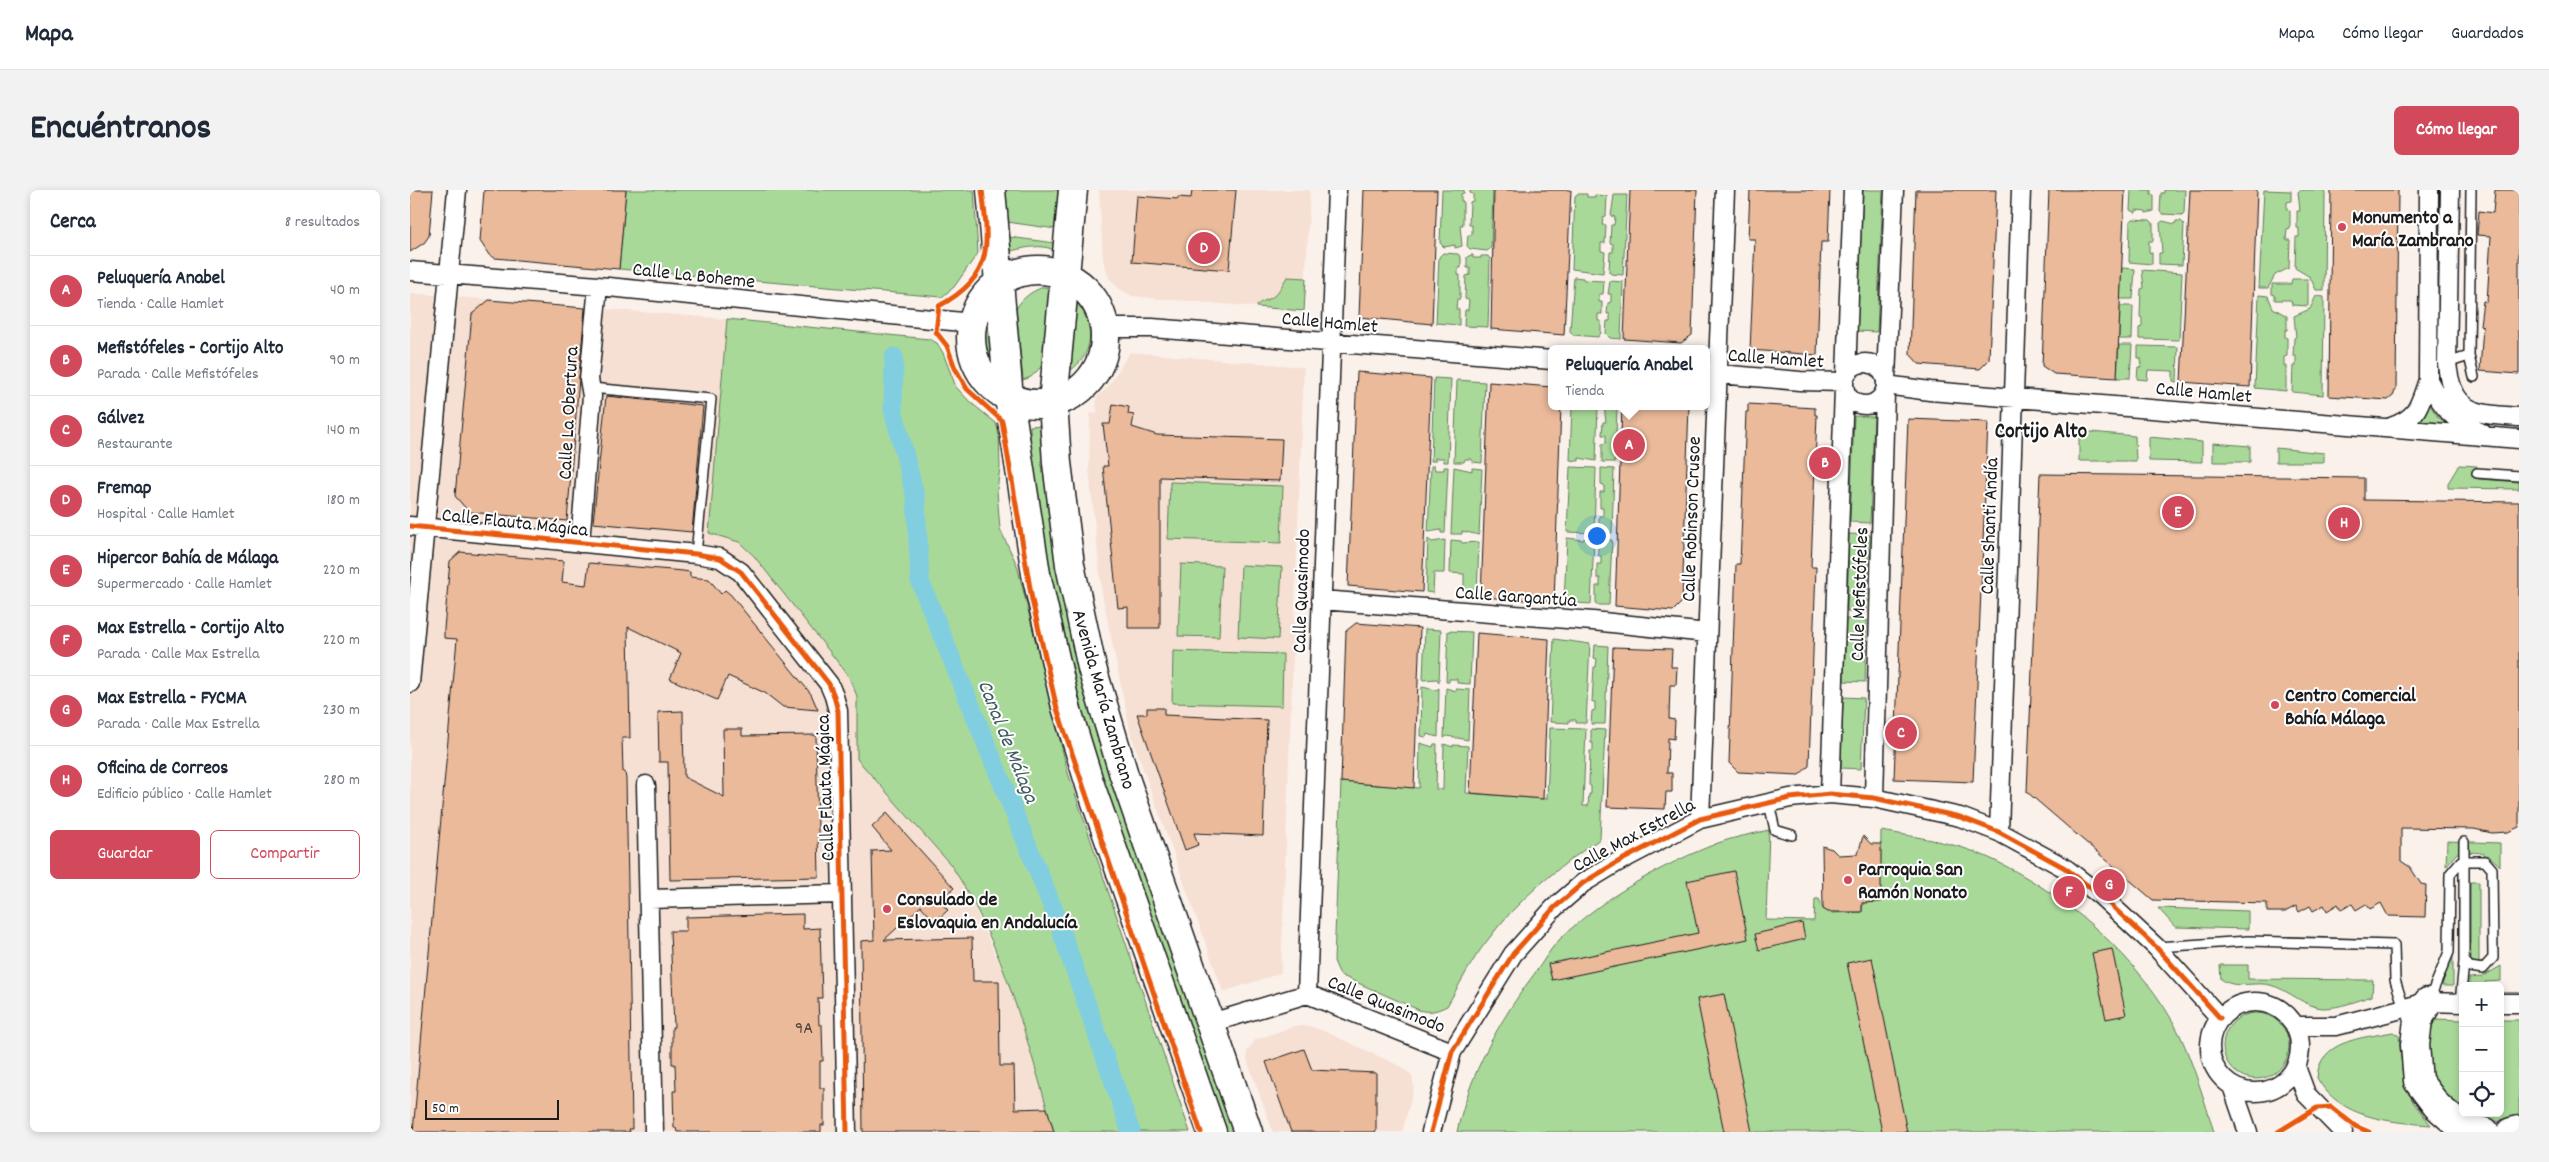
<!DOCTYPE html>
<html lang="es">
<meta charset="utf-8">
<style>
body{margin:0;font-family:Dekko,sans-serif;background:#f2f2f3;color:#1f2937}
.controls{position:absolute;right:15px;bottom:15px;display:grid;overflow:hidden;border-radius:8px;box-shadow:0 2px 8px #0003}
.controls button{width:45px;height:45px;display:grid;place-items:center;padding:0;border:0;border-bottom:1px solid #e0e1e3;background:#fff;color:#1f2937;font:25px sans-serif}
.scale{position:absolute;left:15px;bottom:12px;width:134px;box-sizing:border-box;padding-left:5px;border:2px solid #1c1c1c;border-top:0;font-size:14px;line-height:18px;white-space:nowrap;color:#1c1c1c;-webkit-text-stroke:4px #fff;paint-order:stroke}
.you{position:absolute;left:1186px;top:345px;width:18px;height:18px;margin:-12px;border:4px solid #fff;border-radius:50%;background:#1a73e8;box-shadow:0 0 0 8px #1a73e833}
.badge{display:grid;place-items:center;width:32px;height:32px;border-radius:50%;background:#d1495b;color:#fff;font-size:16px;font-weight:700}
.pin{position:absolute;translate:-50% -50%;border:2px solid #fff;box-shadow:0 1px 5px #0006}
.popup{position:absolute;left:1138px;top:155px;width:162px;height:65px;box-sizing:border-box;display:grid;place-content:center;border-radius:8px;background:#fff;filter:drop-shadow(0 1px 4px #0005);font-size:16px;white-space:nowrap;color:#747a83}
.popup b{font-size:19px;color:#1f2937}
.popup::after{content:'';position:absolute;left:50%;top:100%;margin-left:-10px;border:10px solid transparent;border-top-color:#fff}
.list{margin:0;padding:0;list-style:none}
h2{display:flex;justify-content:space-between;align-items:center;height:65px;margin:0;padding:0 20px;font-size:21px}
h2 small{font-size:16px;font-weight:400;color:#747a83}
.list li{display:grid;grid-template-columns:32px 1fr auto;gap:15px;align-items:center;box-sizing:border-box;height:70px;padding:0 20px;border-top:1px solid #e0e1e3}
.list b{display:block;font-size:19px;white-space:nowrap}
.list p{margin:0;font-size:16px;white-space:nowrap;color:#747a83}
.list em{font-size:16px;font-style:normal;color:#747a83}
.actions{display:flex;gap:10px;padding:15px 20px}
.actions a{flex:1;padding:11px 0;border:1px solid #d1495b;border-radius:8px;text-align:center;font-size:18px;color:#d1495b}
.actions .main{background:#d1495b;color:#fff}
.icon{flex:none;width:28px;height:28px;fill:none;stroke:currentColor;stroke-width:2;stroke-linecap:round;stroke-linejoin:round}
.map{position:relative;flex:none;width:2109px;height:942px;overflow:hidden;border-radius:8px}
header{display:flex;align-items:center;gap:30px;box-sizing:border-box;height:70px;padding:0 25px;background:#fff;border-bottom:1px solid #e0e1e3}
header strong{font-size:24px}
nav{display:flex;gap:28px;margin-inline-start:auto;font-size:18px}
.intro{display:flex;align-items:center;justify-content:space-between;box-sizing:border-box;height:120px;padding:0 30px}
h1{margin:0;font-size:35px}
.button{padding:12px 22px;border-radius:8px;background:#d1495b;color:#fff;font-size:18px;font-weight:700}
main{display:flex;gap:30px;padding:0 30px}
aside{flex:1;background:#fff;border-radius:8px;box-shadow:0 2px 8px #0003}
.map>svg:first-child{display:block}
</style>
<header>
<strong>Mapa</strong>
<nav><a>Mapa</a><a>Cómo llegar</a><a>Guardados</a></nav>
</header>
<div class="intro"><h1>Encuéntranos</h1><a class="button">Cómo llegar</a></div>
<main>
<aside>
<h2>Cerca<small>8 resultados</small></h2>
<ul class="list">
<li><span class="badge">A</span><div><b>Peluquería Anabel</b><p>Tienda · Calle Hamlet</p></div><em>40 m</em></li>
<li><span class="badge">B</span><div><b>Mefistófeles - Cortijo Alto</b><p>Parada · Calle Mefistófeles</p></div><em>90 m</em></li>
<li><span class="badge">C</span><div><b>Gálvez</b><p>Restaurante</p></div><em>140 m</em></li>
<li><span class="badge">D</span><div><b>Fremap</b><p>Hospital · Calle Hamlet</p></div><em>180 m</em></li>
<li><span class="badge">E</span><div><b>Hipercor Bahía de Málaga</b><p>Supermercado · Calle Hamlet</p></div><em>220 m</em></li>
<li><span class="badge">F</span><div><b>Max Estrella - Cortijo Alto</b><p>Parada · Calle Max Estrella</p></div><em>220 m</em></li>
<li><span class="badge">G</span><div><b>Max Estrella - FYCMA</b><p>Parada · Calle Max Estrella</p></div><em>230 m</em></li>
<li><span class="badge">H</span><div><b>Oficina de Correos</b><p>Edificio público · Calle Hamlet</p></div><em>280 m</em></li>
</ul>
<div class="actions"><a class="main">Guardar</a><a>Compartir</a></div>
</aside>
<div class="map">
<svg width="2109" height="942" viewBox="0 0 2109 942">
<rect width="100%" height="100%" fill="#fbf1eb"/>
<filter id="ink" filterUnits="userSpaceOnUse"><feTurbulence type="fractalNoise" baseFrequency=".02" numOctaves="2"/><feDisplacementMap in="SourceGraphic" scale="10" xChannelSelector="R" yChannelSelector="G"/><feConvolveMatrix kernelMatrix="1 2 1 2 8 2 1 2 1" color-interpolation-filters="sRGB"/></filter>
<g filter="url(#ink)">
<path fill="#f6e0d3" d="M689 0H900L894 121 741 108 722 106 709 99 699 88 693 70Z
M0 103 317 129 299 343 329 352 344 366 438 485 447 506V569L541 675 554 694 604 806 644 942H0Z
M720 162 894 177 871 783 813 802 721 545 692 404 679 280 680 224 687 223 686 208 697 198Z
M884 836H900L914 841 992 877 1002 885 1004 898 992 942H863L837 870V862L845 850Z"/>
<path fill="#a9d999" stroke="#627a5a" d="M216 0H564L568 63 544 97 532 107 209 79Z
M593 0H649L646 39 597 32Z
M1032 0H1054V3L1051 4V11H1053V35H1050L1052 56 1045 58V55L1034 57 1030 53Z
M1060 0H1083L1081 58 1077 61 1060 59 1057 56 1058 45H1062V35H1059L1060 12 1063 11V4L1060 3Z
M1453 0H1473L1467 142 1447 141Z
M1721 0H1741V5H1744V21L1736 23V21L1726 20V23L1720 20Z
M1754 0H1775L1774 23 1772 25 1753 24 1750 22 1751 3H1754Z
M1854 0 1881 1V11L1877 12V20L1880 21V38L1877 39 1876 50H1880L1879 78 1865 85 1858 98H1849Z
M1890 0H1912L1915 2 1914 100H1906L1900 87 1885 78 1886 47H1889V38H1887V21H1890L1888 2Z
M1167 4H1177V7H1185V5L1197 6 1196 26 1193 27 1192 35H1196L1195 53H1191V61L1195 62 1193 83 1162 79 1165 6Z
M1204 5H1217L1213 85 1201 84 1199 82 1200 62H1203V54L1200 53 1201 35H1204L1205 27 1201 26Z
M1723 29 1740 30 1743 33V51H1739V62L1742 63V74L1719 72 1720 31Z
M1753 31 1765 34 1766 31H1771L1774 34 1772 75 1749 74V63H1752L1750 33Z
M599 47 645 53V61C633 53 614 58 601 61Z
M1033 63 1048 64 1051 67V78H1048V85H1050V109H1047L1046 119H1049V135L1026 133 1029 67Z
M1061 65H1063V68H1071V66H1078L1080 69 1078 137 1054 136 1055 120H1058L1059 110 1055 109 1056 86 1060 85V78H1057V67Z
M1712 78 1725 79 1723 109H1710Z
M1732 80 1772 83 1769 150 1729 149V138L1732 137V128L1730 127 1731 99 1734 98Z
M877 87 896 88 894 121 846 117C850 111 853 112 859 109 868 105 872 95 877 87Z
M1164 87 1173 88 1174 90 1194 91 1193 104H1189V112H1192V124H1188V131H1191V143L1188 147 1163 145 1160 141Z
M1882 89H1898V116L1882 115 1881 110H1865V105L1862 104V94H1881Z
M1200 91 1213 92 1211 149 1200 148 1196 144 1197 131H1200V124H1197L1198 113 1201 112V104H1198Z
M633 97 641 98 635 173 621 187 613 190 606 119C613 107 621 102 633 97Z
M1849 105 1858 106 1863 118 1877 126V140H1875V147L1877 148V166L1874 167V176H1876V201L1845 198Z
M661 106C685 129 688 163 658 182Z
M1906 106 1914 107 1913 205 1882 202 1883 176H1886V166H1883L1884 148 1886 147 1884 126 1900 119Z
M583 113 592 189C570 169 559 137 583 113Z
M1710 116H1723L1722 149H1709Z
M317 129 519 149 527 153 533 163 546 197 560 212 586 233 589 244 590 277 587 301 590 339 607 375 658 583 780 942H644C617 851 594 755 541 675L447 569V506L438 485 344 366 329 352 299 343Z
M1709 155H1722L1720 188H1707Z
M1728 156 1768 157 1767 192 1763 191V181L1738 180 1737 190 1727 189 1728 177H1731V168H1728Z
M1024 188 1041 189 1038 272H1034V268H1025V271H1021Z
M1047 190 1075 192 1072 273 1063 272 1062 269H1055L1054 272H1044Z
M2016 209 2028 227 2045 240 2002 236Z
M1162 216H1188L1186 271 1169 268V271L1160 270Z
M1194 216H1207L1205 272H1192V254L1196 253V245H1192L1193 232H1196Z
M1444 226 1464 227 1460 333 1440 332Z
M633 235 640 329 648 377 826 942H813L684 571 643 418 621 270 620 236Z
M1669 241 1725 246 1726 271H1669Z
M1739 247 1792 252V272L1739 271Z
M1803 253 1840 256V272H1803Z
M1866 258 1914 263V272H1866Z
M2049 275 2067 276 2068 289 2109 292V299L2038 298V293Z
M1021 276H1024L1025 280H1034V277H1038L1035 343H1031V340L1018 342Z
M1044 277 1062 281V278L1072 279 1069 345 1052 341V344H1041Z
M1160 277 1186 278 1184 343 1157 342Z
M1191 278 1204 279 1202 343H1189V326H1193V318H1190V302H1194V295L1191 294Z
M760 292 873 296 871 353 758 349Z
M1439 344 1460 345 1457 422 1437 421Z
M1157 348 1174 350V348L1184 349 1181 414 1154 412Z
M1018 349 1022 352 1035 350 1034 383H1024L1023 403 1016 402Z
M1188 349 1202 350 1199 415H1186V396H1190V388H1187V374H1191V366L1188 365Z
M1041 350 1051 351 1052 353 1069 352 1067 406 1054 405V384L1040 383Z
M771 374 812 376 809 447 768 446Z
M831 375 872 377 868 449 828 447Z
M1436 429 1457 430 1455 492 1434 491Z
M1015 439 1031 440 1029 492 1027 489 1013 490Z
M1038 441 1062 442 1060 494 1047 493V489H1039V492H1036Z
M1144 449 1180 454 1176 533H1166V530H1159V533L1140 532Z
M1185 455 1198 456 1195 534H1181L1182 521 1185 520V512H1182L1184 477H1186L1187 469 1184 468Z
M763 461 873 464 872 516 762 513Z
M1012 497 1026 500 1029 498 1028 547 1017 544 1016 547 1011 546Z
M1036 498 1046 501V499L1060 500 1058 550 1037 546 1034 548Z
M1433 507 1454 508 1451 579 1431 578Z
M1140 538 1176 539 1173 616H1178L1179 604H1181V596L1179 595 1180 561H1183V553H1181V539L1195 540 1190 649C1148 677 1107 710 1077 751 1061 771 1050 794 1037 816 1027 821 1019 823 1009 820L930 785 924 771 931 592 1009 598 1010 553 1023 557 1024 554H1027L1026 599 1033 600 1034 554 1043 557V555L1058 556 1056 603 1137 609Z
M1359 640 1356 730 1404 731 1405 709H1409L1413 719 1422 723 1452 722 1453 713 1470 711 1471 641C1507 647 1544 652 1577 667 1653 701 1733 770 1770 845 1784 876 1794 909 1804 942H1047C1060 883 1089 831 1125 783 1133 772 1140 759 1150 749 1193 707 1252 675 1308 653 1324 647 1343 644 1359 640Z
M2037 651 2090 653V676C2075 660 2068 662 2047 663L2036 676Z
M2060 692H2069V773H2060Z
M1748 718 1838 721V739L1765 737Z
M2043 753V796H2032Z
M1810 775H1838V789L1963 790 1962 806C1946 811 1930 818 1913 818 1896 818 1878 799 1860 795 1842 791 1826 800 1811 789Z
M2091 776V791L2075 792V795H2059V788L2072 787Z
M1813 856a33 33 0 1 1 66 0a33 33 0 1 1-66 0Z
M2024 829 2053 830V921C2045 915 2035 909 2028 901 2011 880 2019 853 2024 829Z
M2090 830H2109V929L2089 932 2055 923H2090Z
M1983 842 1989 846 1993 888 2003 912 2021 935C1980 932 1930 929 1907 888 1909 850 1952 848 1983 842Z"/>
<g fill="none" stroke-linecap="round" stroke-linejoin="round">
<path stroke="#81cee0" stroke-width="19" d="M484 167 483 219 506 309 510 391 645 723 721 942"/>
</g>
<path fill="#eaba9b" stroke="#1c1c1c" d="M0 0H23L19 46 14 53 0 62Z
M74 0H216L209 79 85 68 79 65 70 51Z
M782 0H826L819 80 722 72 727 6 768 9V7L781 8Z
M954 0H1027L1022 134 949 127Z
M1084 0H1161L1154 145 1081 139Z
M1220 0H1287L1282 145 1271 153 1214 149Z
M1340 0H1420L1418 52H1411L1407 165 1340 160 1345 49H1338Z
M1506 0H1586L1579 170 1570 179 1509 174 1500 164Z
M1639 0H1715L1707 188 1644 184 1632 176Z
M1780 0H1847L1840 197 1771 192Z
M1921 0H1988L1986 199 1983 206 1978 210 1919 206Z
M2085 0H2109V184L2070 181 2073 136 2070 135 2073 111 2077 112 2081 46 2067 45 2069 21 2083 23Z
M79 110 175 118 157 331 59 322 45 306 62 124Z
M947 182 1021 188 1012 402 938 396Z
M1079 192 1142 197V216H1151L1144 412 1071 407Z
M196 206 293 216 282 342 183 333Z
M703 214 719 217 718 224 724 225 722 237 747 245 872 249 870 291 750 287V438H718V417L708 418 693 276H698L693 234H700Z
M1338 214 1405 218V225H1407L1401 377H1406L1399 576 1389 585 1328 582 1319 573 1326 374H1330L1336 222H1338Z
M1212 216H1279L1272 412 1263 421 1205 416Z
M1498 229 1578 232 1563 592 1484 589Z
M1630 284 1954 288V310L2109 312V637L2098 642 2082 643 2064 639 1991 638V671L2000 677 2011 694 2016 695 2015 727 1978 726 1971 713 1960 719 1956 714 1946 720 1942 714 1931 720 1928 714 1917 721 1914 715 1903 721 1900 716 1889 722 1886 716 1875 722H1857V713L1743 710 1617 602Z
M50 362 154 371 152 392 176 395 179 373 273 381 280 382V387L299 389 311 404 315 400 321 405 401 504 408 520 373 517 355 503 318 486 307 510 260 489 271 463 218 437 220 548H212L213 582H215L216 589 220 803 222 939H219L220 942H3L47 449 34 448V439L40 371Z
M946 433 1010 438 1004 598 931 592 936 441Z
M1067 443 1139 449 1133 609 1060 603Z
M1203 457 1262 459 1261 477H1267L1266 495H1260L1259 529 1265 530 1264 549 1258 548 1257 583H1262V602H1256L1255 619 1197 617Z
M737 518H754V525L857 530 853 646 784 643 788 655 775 660 727 524H737Z
M273 521 274 587 314 607 313 539H332V546L406 545 409 687 260 690 258 572H249L248 522Z
M477 623 544 698 529 711 538 720 525 732 511 716 474 750 562 748 563 791H589L590 876H604L605 919 637 918 644 942H453L451 751 464 750 462 661 481 660 462 637Z
M1453 646 1461 654H1471V712L1452 713V722H1418L1413 719 1412 656 1422 659 1428 665 1448 664Z
M1324 681 1338 749 1142 790 1138 774 1288 743 1277 691Z
M393 724V739L410 738 412 808H408L409 835H412L413 871H410V898H414V935H411V942H267L266 938H264L263 901H266L265 874H262V837H264L260 741H276V727Z
M1392 733 1395 749 1349 760 1345 744Z
M1702 759 1716 825 1696 829 1682 763Z
M1462 768 1497 942H1472L1437 773Z
M1314 804 1342 942H1314L1287 809Z
M894 859 902 880 966 883V942H881L856 872Z"/>
<g fill="none" stroke-linecap="round" stroke-linejoin="round">
<defs>
<path id="lane" d="M2061 0 2059 166 2064 187
M2037 173 2059 166
M181 198 301 209 286 364
M2067 283 2109 286
M1359 613 1365 640 1382 645
M1747 757 1838 751 1984 755 1985 790 1994 818
M2019 810 2039 762 2040 684 2051 671H2075L2082 679 2083 768 2073 779 2060 777 2054 772V652
M2050 813 2054 772"/>
<path id="street" d="M2040 0 2037 173C2042 224 2065 224 2109 227
M0 81 188 96 562 133
M694 138H742L1142 170
M1434 194a21 21 0 1 1 42 0a21 21 0 1 1-42 0Z
M1297 183 1390 191 1434 192
M1436 185 1443 0
M1476 189 1484 0
M2018 190C2032 217 2043 231 2072 243
M1476 195 1520 201 2109 249
M1981 237C2008 228 2009 216 2018 190L2019 0
M0 336 286 364 310 368 331 382 419 494 424 506 428 521 437 942
M170 353 182 206 179 189 188 96
M911 410 1183 431 1297 443
M0 493 47 0
M236 595 244 942
M1420 604 1434 199
M1464 608 1475 202
M1290 629 1315 0
M1589 642 1611 0
M239 709 431 704
M897 804 927 0
M1800 857a45 45 0 1 1 90 0a45 45 0 1 1-90 0Z
M2090 813H2109
M801 833 897 804 1042 862
M1886 836H1926L2018 812 2053 813
M1886 877 1896 904 1933 942
M1822 896 1838 942
M1021 942 1042 862 1103 764 1144 718 1173 693 1206 673 1290 629 1380 608 1420 604 1464 608 1550 627 1589 642 1655 678 1691 706 1746 757 1810 828"/>
<path id="primary" d="M581 0 599 208 626 384 656 517 680 595 802 942
M663 0 643 212 647 273 660 375 682 478 714 585 838 942
M561 147a67 67 0 1 1 134 0a67 67 0 1 1-134 0Z
M2018 812 2008 830 2005 855 2008 891 2027 916 2051 937 2075 942
M2101 942 2109 940"/>
</defs>
<use href="#lane" stroke="#1c1c1c" stroke-width="12"/>
<use href="#street" stroke="#1c1c1c" stroke-width="21"/>
<use href="#primary" stroke="#1c1c1c" stroke-width="31"/>
<use href="#lane" stroke="#fff" stroke-width="9"/>
<use href="#street" stroke="#fff" stroke-width="18"/>
<use href="#primary" stroke="#fff" stroke-width="28"/>
<defs>
<path id="cycleway" d="M572 0C579 55 584 86 529 116L526 142 537 156 545 178 557 199 592 231 622 410 647 519 791 942
M0 336 286 364 310 368 331 382 419 494 424 506 428 521 437 942
M1021 942 1042 862 1103 764 1144 718 1173 693 1206 673 1290 629 1380 608 1420 604 1464 608 1550 627 1589 642 1655 678 1691 706 1746 757 1810 828
M1868 942 1907 918 1921 917 1945 936 1959 942"/>
</defs>
<use href="#cycleway" stroke="#fff" stroke-width="8"/>
<use href="#cycleway" stroke="#e8590c" stroke-width="5"/>
</g>
</g>
<g fill="#d1495b" stroke="#fff" stroke-width="2">
<circle cx="1932" cy="37" r="5"/>
<circle cx="1865" cy="515" r="5"/>
<circle cx="1438" cy="690" r="5"/>
<circle cx="477" cy="719" r="5"/>
</g>
<g text-anchor="middle" stroke-width="4" stroke-linejoin="round" paint-order="stroke">
<g font-size="18" fill="#50443c">
<text x="394" y="843">9A</text>
</g>
<g font-size="20" font-weight="bold" fill="#1c1c1c" stroke="#fff" text-anchor="start">
<text x="1942" y="33">Monumento a<tspan x="1942" dy="23">María Zambrano</tspan></text>
<text x="1875" y="511">Centro Comercial<tspan x="1875" dy="23">Bahía Málaga</tspan></text>
<text x="1448" y="685">Parroquia San<tspan x="1448" dy="23">Ramón Nonato</tspan></text>
<text x="487" y="715">Consulado de<tspan x="487" dy="23">Eslovaquia en Andalucía</tspan></text>
</g>
<g font-size="20" fill="#1c1c1c" stroke="#fff">
<text transform="translate(284 84) rotate(6)" y="7">Calle La Boheme</text>
<text transform="translate(920 131) rotate(5)" y="7">Calle Hamlet</text>
<text transform="translate(1366 167) rotate(4)" y="7">Calle Hamlet</text>
<text transform="translate(1794 201) rotate(5)" y="7">Calle Hamlet</text>
<text transform="translate(157 223) rotate(-87)" y="7">Calle La Obertura</text>
<text transform="translate(1280 329) rotate(-88)" y="7">Calle Robinson Crusoe</text>
<text transform="translate(105 331) rotate(6)" y="7">Calle Flauta Mágica</text>
<text transform="translate(1578 336) rotate(-88)" y="7">Calle Shanti Andía</text>
<text transform="translate(890 401) rotate(-88)" y="7">Calle Quasimodo</text>
<text transform="translate(1448 404) rotate(-88)" y="7">Calle Mefistófeles</text>
<text transform="translate(1106 405) rotate(4)" y="7">Calle Gargantúa</text>
<text transform="translate(695 509) rotate(74)" y="7">Avenida María Zambrano</text>
<text transform="translate(414 598) rotate(-92)" y="7">Calle Flauta Mágica</text>
<text transform="translate(1223 644) rotate(-28)" y="7">Calle Max Estrella</text>
<text transform="translate(977 813) rotate(22)" y="7">Calle Quasimodo</text>
</g>
<g font-size="21" font-weight="bold" fill="#1c1c1c" stroke="#fff">
<text x="1631" y="247">Cortijo Alto</text>
</g>
<g font-size="21" font-style="italic" fill="#3f5a61" stroke="#fff">
<text transform="translate(599 551) rotate(68)" y="7">Canal de Málaga</text>
</g>
</g>
</svg>
<div class="controls">
<button>+</button>
<button>−</button>
<button><svg class="icon" aria-label="locate" viewBox="0 0 24 24"><circle cx="12" cy="12" r="6"/><path d="M12 2v4M12 18v4M2 12h4M18 12h4"/></svg></button>
</div>
<div class="scale">50 m</div>
<div class="you"></div>
<div class="pin badge" style="left:1219px;top:255px">A</div>
<div class="popup"><b>Peluquería Anabel</b>Tienda</div>
<div class="pin badge" style="left:1415px;top:273px">B</div>
<div class="pin badge" style="left:1491px;top:543px">C</div>
<div class="pin badge" style="left:794px;top:58px">D</div>
<div class="pin badge" style="left:1768px;top:322px">E</div>
<div class="pin badge" style="left:1659px;top:702px">F</div>
<div class="pin badge" style="left:1699px;top:695px">G</div>
<div class="pin badge" style="left:1934px;top:333px">H</div>
</div>
</main>
